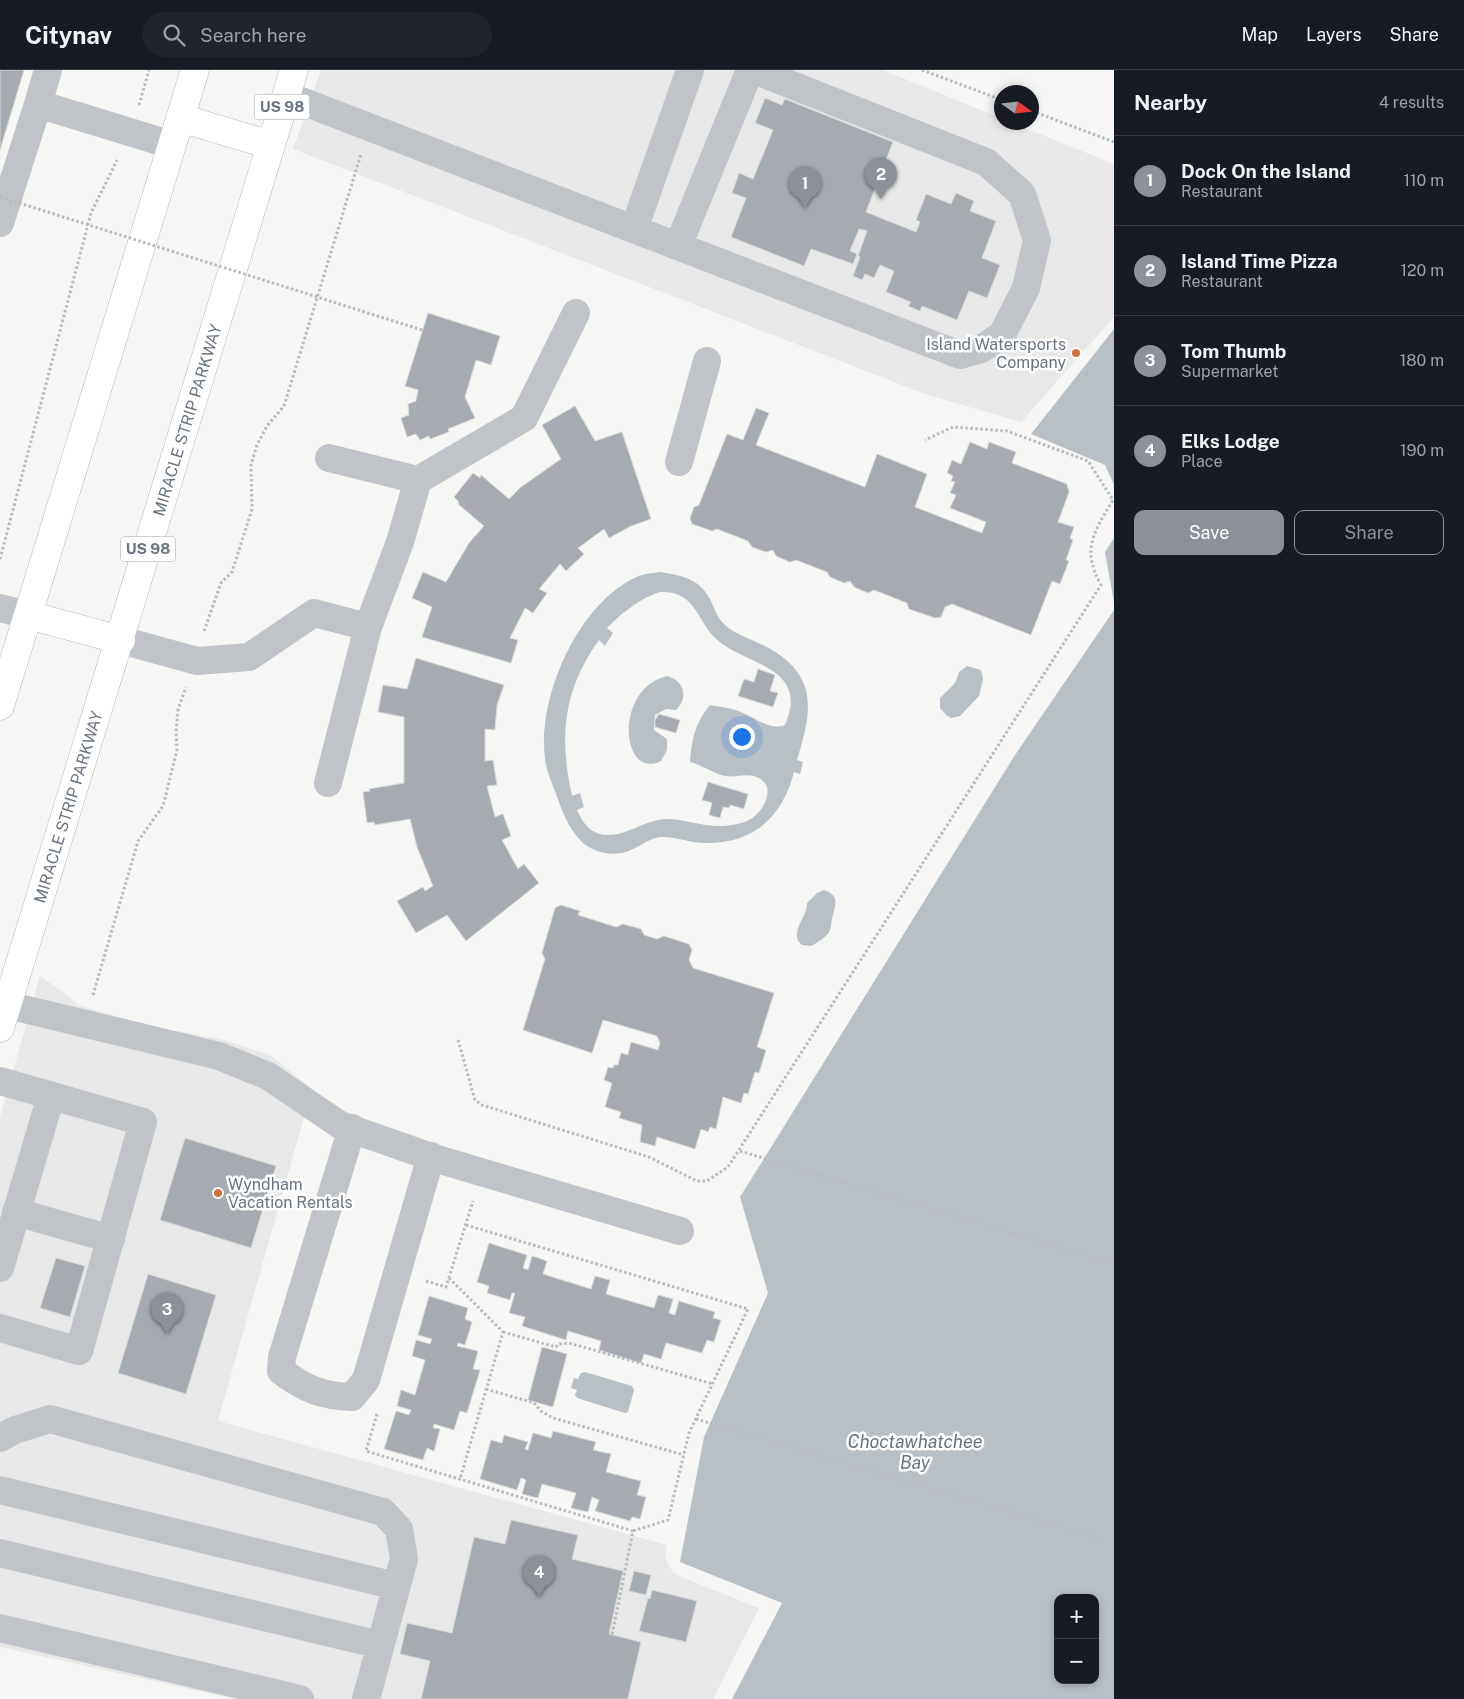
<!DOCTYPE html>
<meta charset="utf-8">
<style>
body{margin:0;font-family:"Public Sans",sans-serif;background:#20242c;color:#f1f3f6}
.controls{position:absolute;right:15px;bottom:15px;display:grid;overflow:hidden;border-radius:10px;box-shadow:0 2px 8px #0003}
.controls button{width:45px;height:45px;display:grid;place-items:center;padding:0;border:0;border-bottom:1px solid #363941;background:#171b24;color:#f1f3f6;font:25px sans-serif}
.compass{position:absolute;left:994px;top:15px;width:45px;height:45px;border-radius:50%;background:#171b24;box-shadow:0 2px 8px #0003;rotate:104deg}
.you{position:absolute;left:741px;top:666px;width:18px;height:18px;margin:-12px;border:4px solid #fff;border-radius:50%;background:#1a73e8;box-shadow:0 0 0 8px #1a73e833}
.badge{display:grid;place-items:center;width:32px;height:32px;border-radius:50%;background:#8c9099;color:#fff;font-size:16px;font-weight:700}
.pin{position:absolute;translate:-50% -41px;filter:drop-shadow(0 1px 2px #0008)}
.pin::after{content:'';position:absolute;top:26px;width:18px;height:15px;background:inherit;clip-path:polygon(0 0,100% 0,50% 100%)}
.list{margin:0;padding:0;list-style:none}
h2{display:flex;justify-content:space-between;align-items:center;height:65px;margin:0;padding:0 20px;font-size:21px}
h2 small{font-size:16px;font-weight:400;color:#9ea1a6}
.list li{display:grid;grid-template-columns:32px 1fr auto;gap:15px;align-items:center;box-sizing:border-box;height:90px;padding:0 20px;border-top:1px solid #363941}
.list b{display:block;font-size:19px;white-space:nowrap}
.list p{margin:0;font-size:16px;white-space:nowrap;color:#9ea1a6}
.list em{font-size:16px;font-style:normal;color:#9ea1a6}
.actions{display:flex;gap:10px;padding:15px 20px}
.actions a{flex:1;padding:11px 0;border:1px solid #8c9099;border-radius:10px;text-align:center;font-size:18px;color:#8c9099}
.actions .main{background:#8c9099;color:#fff}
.icon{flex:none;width:28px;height:28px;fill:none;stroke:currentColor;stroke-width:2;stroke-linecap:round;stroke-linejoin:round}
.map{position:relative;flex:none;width:1114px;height:1629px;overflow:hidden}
header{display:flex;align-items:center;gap:30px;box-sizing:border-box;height:70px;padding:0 25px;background:#171b24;border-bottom:1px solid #363941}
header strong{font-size:24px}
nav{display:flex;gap:28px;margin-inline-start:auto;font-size:18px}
.search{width:350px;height:45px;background:#20242c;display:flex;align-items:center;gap:12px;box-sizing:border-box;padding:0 18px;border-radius:28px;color:#9ea1a6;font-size:19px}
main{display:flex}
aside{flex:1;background:#171b24}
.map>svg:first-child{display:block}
</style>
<header>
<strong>Citynav</strong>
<div class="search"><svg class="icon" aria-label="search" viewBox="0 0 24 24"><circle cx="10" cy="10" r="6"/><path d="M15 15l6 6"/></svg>Search here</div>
<nav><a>Map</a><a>Layers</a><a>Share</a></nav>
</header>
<main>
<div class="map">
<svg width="1114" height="1629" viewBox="0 0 1114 1629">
<rect width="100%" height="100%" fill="#f6f7f4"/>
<path fill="#e7e8e7" d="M321 0H883L1001 48 1002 52 1012 53 1114 94V247L1021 352 925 324 293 79Z
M40 906 81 936 146 955 224 970 270 985 312 1019 218 1351 667 1475 665 1489 674 1504 759 1538 713 1629H235L0 1577V1047Z"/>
<path fill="#b8c0c6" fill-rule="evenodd" d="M1114 259V415L1105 395 1031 364Z
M1114 468V533L1105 482Z
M661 502C684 506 700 509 711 531 714 538 718 549 724 554 734 564 753 570 765 576 818 604 813 639 797 690L803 692 800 704 794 702C782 748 753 774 705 773 690 773 675 766 660 767 648 769 640 776 629 781 613 787 592 783 580 770 568 757 562 741 556 724 553 715 548 705 546 695 534 632 578 531 639 506 646 503 654 503 661 502ZM660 522C699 521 694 552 721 573 752 596 809 599 785 655 770 661 754 647 741 642 732 638 720 637 710 635 695 653 692 669 690 692 702 695 712 703 725 706 736 708 748 702 759 708 777 718 763 743 749 750 742 754 727 756 719 756 701 756 684 749 666 749 642 750 625 769 600 764 588 761 582 751 577 740L584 737 580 723 572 726C559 668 563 620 599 570L605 576 613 563 607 558C623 542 639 529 660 522Z
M1114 540V1629H732L782 1533 680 1492 704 1367 768 1223 740 1127 1015 685ZM1058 1528H1095V1610H1058Z
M967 596 981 600 983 609 979 626 960 646 951 648 946 645 940 638V628L955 613 959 602Z
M667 606C684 610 689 628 676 640L666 639 655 645 654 660 667 669V680L661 691C621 711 613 619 667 606Z
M824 820C842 826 834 837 832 849 831 855 831 860 828 864 823 869 817 873 811 876L802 875 798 871C793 857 807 847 807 833L817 823Z
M585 1302 632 1316 634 1320 628 1342 625 1343 577 1328 575 1325 577 1320 571 1318 574 1308 578 1309 581 1303Z"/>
<path fill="#a5abb1" stroke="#d8d8d7" d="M0 0H24L0 80Z
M765 28 782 35 785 29 893 72 866 142 916 162 920 152 916 150 926 124 951 134 956 123 974 131 970 141 996 151 982 188 1000 195 987 228 969 221 957 250 922 236 920 241 908 236 911 232 886 222 894 201 880 195 874 208 865 204 862 210 853 206 860 187 858 186 867 161 859 159 850 181 857 184 853 194 811 179 804 196 731 167 746 128 732 123 739 103 753 109 773 60 755 53Z
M428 243 500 266 491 295 476 290 465 327 475 348 448 359 449 362 430 369 429 366 420 370 416 364 407 367 401 348 409 345 408 334 416 331 418 320 405 316Z
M575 336 595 371 622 362 651 449 631 456 609 468 604 459 578 478 584 484 566 501 560 494 539 519 547 523 533 543 525 538 510 568 518 570 511 593 422 567 432 537 412 528 423 502 446 512 469 473 484 456 458 434 459 432 454 427 473 403 480 408 481 405 509 429 521 417 561 389 542 355Z
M756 338 769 343 756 375 865 417 877 384 927 404 915 437 982 463 986 452 950 438 956 425 950 423 955 412 951 411 953 406 947 403 952 390 961 394 970 372 987 379 989 372 1016 382 1012 393 1067 414 1069 422 1058 452 1074 457 1070 468 1073 470 1066 490 1069 491 1060 514 1052 511 1031 565 952 534 945 537 941 547 935 548 909 539 907 533 874 520 868 523 854 517 850 511 844 513 830 507 827 502 796 490 790 492 776 486 773 480 766 482 752 477 748 471 717 459 712 461 692 454 690 448 694 437 699 435 727 364 743 370Z
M416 588 504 615 497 635 495 660 485 659V691L493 690 497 715 487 716 495 747 503 744 511 766 502 770 518 799 524 794 539 813 466 871 447 845 416 863 397 831 423 817 425 821 433 816 417 777 410 749 375 755 374 752 367 753 363 722 370 721 369 719 404 713V647L378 642 383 615 407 619Z
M758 599 775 605 770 621 778 623 773 637 738 626 744 609 754 612Z
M659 644 680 650 676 663 655 657V650Z
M708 712 748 724 744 739 730 735 729 738 723 737 720 748 709 745 712 733 702 730Z
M561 835 580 841 578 845 616 857 623 854 641 859 644 865 657 869 664 866 689 874 692 880 689 890 693 898 774 923 757 977 766 980 759 1003 755 1002 748 1024 744 1023 741 1033 723 1027 716 1059 710 1057 708 1062 701 1059 695 1079 657 1067 655 1076 640 1072 642 1055 619 1048 621 1042 605 1037 612 1013 604 1010 608 997 613 998 614 995H618L621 983 628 985 631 972 658 980 660 973 657 966 603 950 592 983 523 960 545 889 542 883 555 838Z
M185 1068 276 1096 251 1178 160 1150Z
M489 1173 527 1185 523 1198 528 1200 532 1186 547 1191 543 1204 591 1219 595 1206 610 1210 606 1224 654 1238 658 1225 673 1229 669 1243 675 1245 679 1231 715 1242 713 1248 721 1250 714 1272 707 1270 702 1283 666 1273 661 1289 644 1284 641 1293 599 1280 601 1271 568 1261 566 1270 522 1256 525 1247 509 1243 515 1223H512L510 1230 487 1223 489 1216 477 1212Z
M56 1188 85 1196 70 1247 40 1238Z
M148 1204 216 1225 186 1324 118 1303Z
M429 1226 468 1238 465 1249 472 1252 465 1275 458 1273 457 1276 478 1281 473 1299 480 1300 467 1343 460 1341 454 1360 434 1354 433 1358 440 1359 434 1381 427 1378 423 1390 384 1379 396 1341 409 1345 411 1340 397 1336 401 1320 415 1325 425 1290 412 1286 416 1270 430 1274 432 1269 418 1265Z
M542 1277 567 1284 553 1337 528 1330Z
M553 1361 596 1372 593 1380 611 1384 606 1402 641 1411 637 1425 646 1427 640 1449 632 1447 630 1451 595 1441 599 1430 592 1427 588 1442 571 1438 576 1423 542 1414 538 1428 522 1424 526 1410 521 1408 517 1420 480 1409 491 1370 502 1373 504 1365 528 1372 525 1379 528 1380 533 1363 551 1368Z
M511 1450 578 1465 572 1489 623 1501 609 1564 641 1572 628 1629H421L430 1591 400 1584 407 1553 452 1563 474 1467 505 1474Z
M634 1501 651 1505 646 1525 629 1521Z
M652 1520 697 1531 686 1572 639 1561 648 1528 650 1529Z"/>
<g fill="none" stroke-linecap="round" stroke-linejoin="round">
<defs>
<path id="highway" d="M180 48 271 75
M28 545 121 570
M0 636 195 0
M0 958 294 0"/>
</defs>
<use href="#highway" stroke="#b3b6b9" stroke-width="29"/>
<path stroke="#b8babd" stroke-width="3" stroke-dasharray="2.5 2.5" stroke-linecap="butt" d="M922 0 1002 30
M139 35 149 0
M1032 41 1114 72
M0 489 91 143 117 90
M204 561 221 513 232 502 252 439 251 395 257 375 267 356 284 336 361 84
M93 925 138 771 163 736 177 680 176 662 178 640 186 617
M458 970 475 1030 482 1035 649 1087 697 1111H707L728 1097 1101 515C1081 479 1094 462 1113 430L1088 391 1007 361 953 357 925 370
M740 1081 1114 1194
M466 1155 748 1239 689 1363 668 1450 633 1461
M449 1208 503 1262 460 1409
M426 1211 446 1217 473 1131
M503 1262 556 1277 558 1274 569 1273 713 1314
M486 1319 534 1333 541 1341 553 1348 684 1385
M377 1344 366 1381 633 1461 612 1565
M696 1349 1105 1470"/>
<path stroke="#c0c3c7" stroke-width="28" d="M48 0 38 34 172 75
M286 25 960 285 981 279 1002 265 1026 218 1037 170 1022 124 986 92 754 0
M0 153 38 34
M634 159 690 0
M678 176 750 0
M329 388 418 410 400 472 368 557
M679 392 707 291
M418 410 524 348 576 243
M0 538 28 545
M121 570 197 591 249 587 314 543 368 557 328 713
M7 935 219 986 268 1006 340 1055 437 1089 680 1161
M0 1011 143 1052 79 1281 0 1258
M352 1058 282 1287 281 1301C305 1319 322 1326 352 1327L366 1310 431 1086
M16 1142 111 1169
M0 1198 51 1026
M0 1368 15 1360 50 1349 383 1442 399 1459 404 1489 366 1629
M0 1420 396 1516
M0 1483 380 1575
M0 1558 300 1629"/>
<use href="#highway" stroke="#fff" stroke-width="28"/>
<path stroke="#b8babd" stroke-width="3" stroke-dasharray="2.5 2.5" stroke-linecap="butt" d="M0 127 422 260"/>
</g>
<g fill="#ce703d" stroke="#fff" stroke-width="2">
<circle cx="1076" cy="283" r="5"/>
<circle cx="218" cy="1123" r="5"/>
</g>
<g text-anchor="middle" stroke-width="5" stroke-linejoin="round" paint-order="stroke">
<g fill="#fff" stroke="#969ea7" stroke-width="1">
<rect x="254.5" y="24.5" width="55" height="25" rx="4"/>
<rect x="120.5" y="466.5" width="55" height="25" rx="4"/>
</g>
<g font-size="15" font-weight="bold" fill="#697481">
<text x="282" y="42">US 98</text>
<text x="148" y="484">US 98</text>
</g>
<g font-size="16" fill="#697481" stroke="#fff" text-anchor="end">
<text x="1066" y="280">Island Watersports<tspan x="1066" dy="18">Company</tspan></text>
<text x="228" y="1120" text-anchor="start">Wyndham<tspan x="228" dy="18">Vacation Rentals</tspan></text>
</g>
<g font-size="16" fill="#697481" stroke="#fff">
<text transform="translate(187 350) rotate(-73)" y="6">MIRACLE STRIP PARKWAY</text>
<text transform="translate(68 737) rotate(-73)" y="6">MIRACLE STRIP PARKWAY</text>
</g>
<g font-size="18" font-style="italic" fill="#65747e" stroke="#fff">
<text x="915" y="1378">Choctawhatchee<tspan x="915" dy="21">Bay</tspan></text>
</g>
</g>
</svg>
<div class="controls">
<button>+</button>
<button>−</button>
</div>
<svg class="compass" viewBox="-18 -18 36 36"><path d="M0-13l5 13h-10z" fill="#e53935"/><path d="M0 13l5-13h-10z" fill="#9ea1a6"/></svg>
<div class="you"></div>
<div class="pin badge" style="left:805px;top:138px">1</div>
<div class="pin badge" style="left:881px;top:129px">2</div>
<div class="pin badge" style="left:167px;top:1264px">3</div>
<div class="pin badge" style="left:539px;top:1527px">4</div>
</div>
<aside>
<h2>Nearby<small>4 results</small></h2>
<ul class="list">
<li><span class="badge">1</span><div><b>Dock On the Island</b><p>Restaurant</p></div><em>110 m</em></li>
<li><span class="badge">2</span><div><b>Island Time Pizza</b><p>Restaurant</p></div><em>120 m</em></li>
<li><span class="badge">3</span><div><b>Tom Thumb</b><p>Supermarket</p></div><em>180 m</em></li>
<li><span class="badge">4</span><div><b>Elks Lodge</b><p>Place</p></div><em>190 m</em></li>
</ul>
<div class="actions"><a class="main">Save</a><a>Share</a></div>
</aside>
</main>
